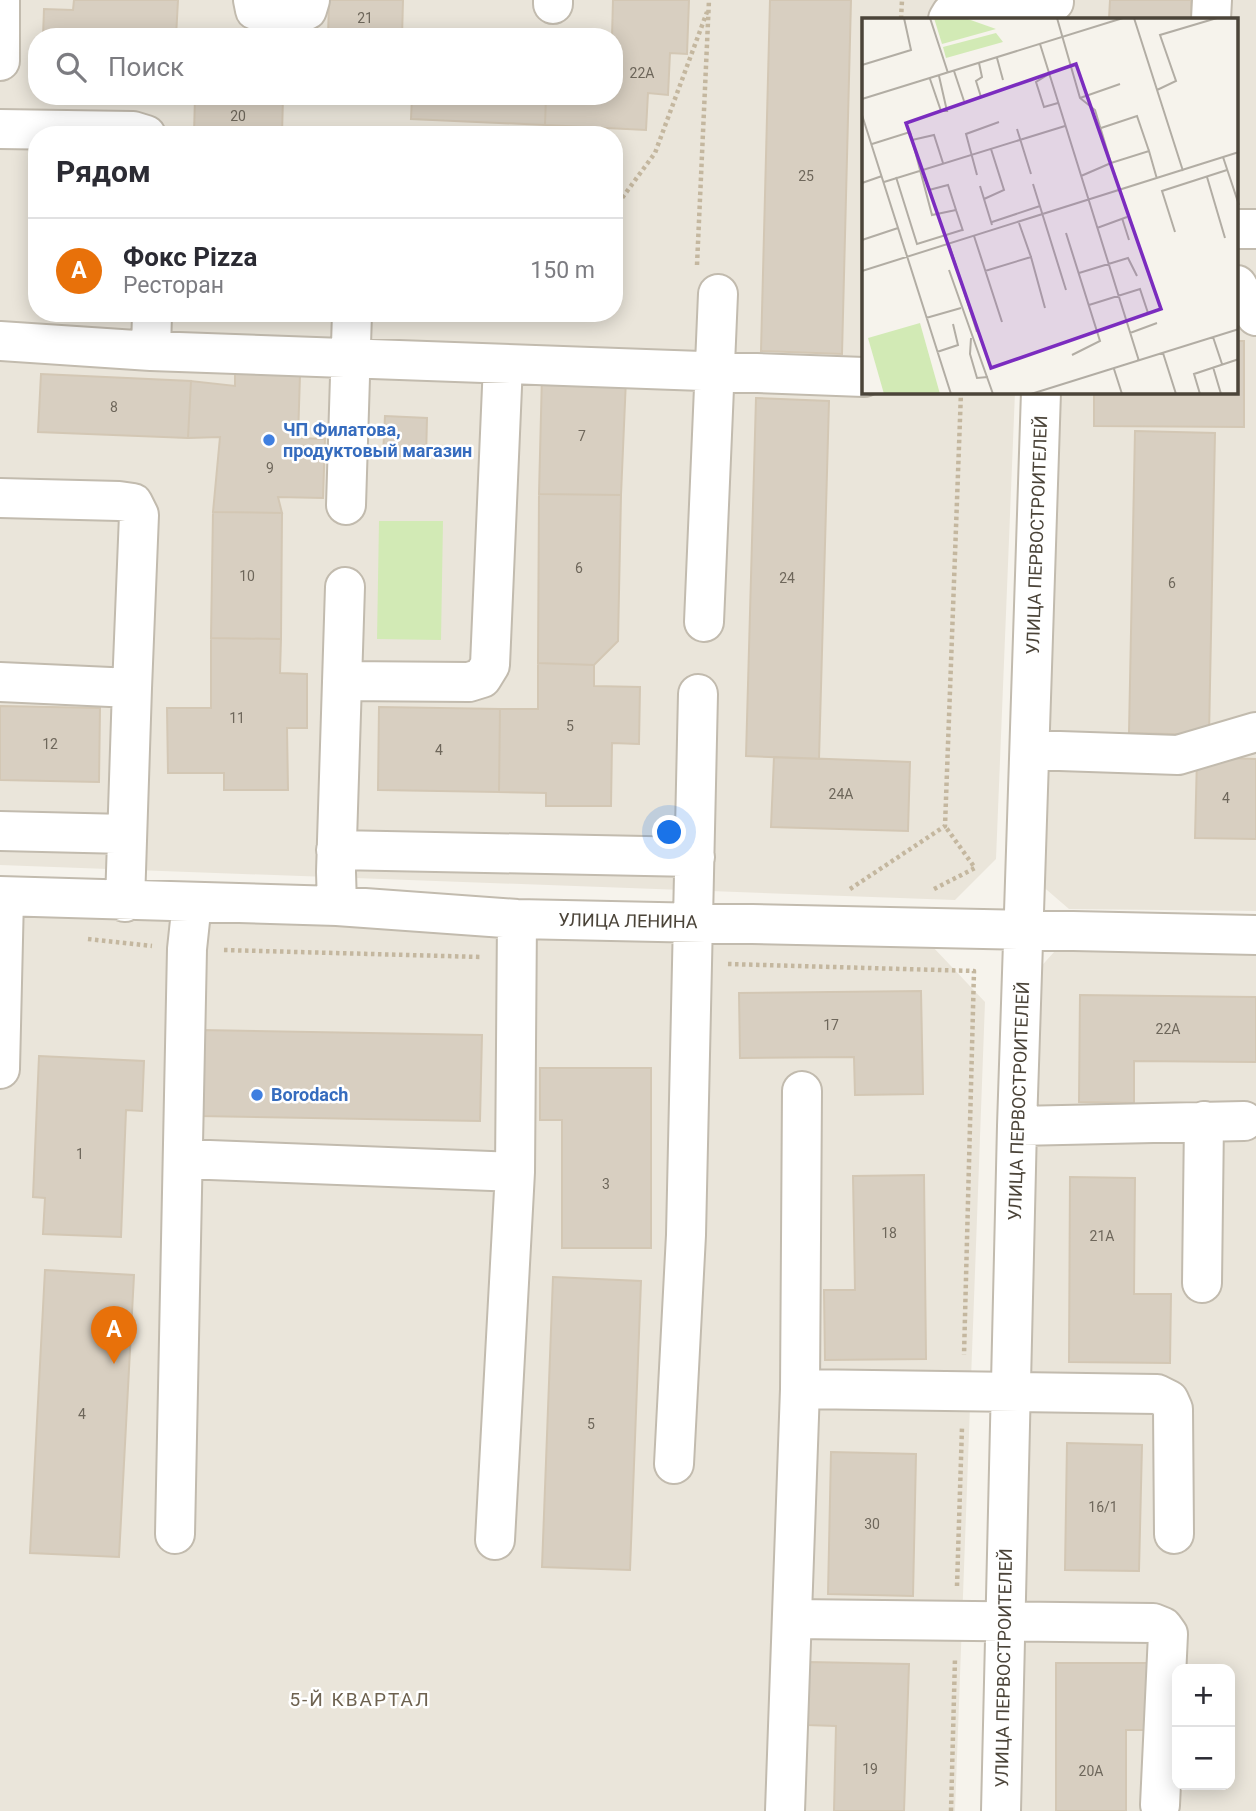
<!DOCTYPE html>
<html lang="ru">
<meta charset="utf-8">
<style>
body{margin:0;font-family:Roboto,sans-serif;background:#f7f7f7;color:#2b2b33}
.controls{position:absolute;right:21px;bottom:21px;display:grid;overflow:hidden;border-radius:14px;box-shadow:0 4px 18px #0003}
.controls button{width:63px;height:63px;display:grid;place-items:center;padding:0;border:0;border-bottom:2px solid #e1e1e2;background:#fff;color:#2b2b33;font:35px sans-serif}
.you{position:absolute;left:670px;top:833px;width:24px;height:24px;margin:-18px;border:5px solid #fff;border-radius:50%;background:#1a73e8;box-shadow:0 0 0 10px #1a73e833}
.badge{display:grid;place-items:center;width:46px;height:46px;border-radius:50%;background:#fc3f1d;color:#fff;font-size:23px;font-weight:700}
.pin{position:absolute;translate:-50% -58px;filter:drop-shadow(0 2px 4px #0008)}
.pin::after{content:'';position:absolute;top:37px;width:24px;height:21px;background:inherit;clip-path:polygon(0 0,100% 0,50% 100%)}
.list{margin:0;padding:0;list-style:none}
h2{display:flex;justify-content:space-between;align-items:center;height:91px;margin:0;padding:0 28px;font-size:30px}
h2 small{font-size:23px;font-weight:400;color:#7c7c81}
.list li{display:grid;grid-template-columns:46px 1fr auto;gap:21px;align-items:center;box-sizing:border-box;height:105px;padding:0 28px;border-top:2px solid #e1e1e2}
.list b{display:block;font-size:26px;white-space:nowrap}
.list p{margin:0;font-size:23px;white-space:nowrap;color:#7c7c81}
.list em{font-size:23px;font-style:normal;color:#7c7c81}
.icon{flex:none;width:38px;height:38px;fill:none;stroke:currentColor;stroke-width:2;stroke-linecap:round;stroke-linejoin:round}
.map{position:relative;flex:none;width:1256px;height:1811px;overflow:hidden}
.search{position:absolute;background:#fff;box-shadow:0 4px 18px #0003;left:28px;top:28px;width:595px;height:77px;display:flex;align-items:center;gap:18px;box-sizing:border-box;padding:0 24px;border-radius:28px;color:#7c7c81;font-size:26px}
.panel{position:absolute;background:#fff;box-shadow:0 4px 18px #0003;left:28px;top:126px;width:595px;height:196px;border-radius:28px}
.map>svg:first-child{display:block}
</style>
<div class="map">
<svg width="1256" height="1811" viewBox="0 0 1256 1811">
<rect width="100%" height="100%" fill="#f6f3ec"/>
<path fill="#eae5da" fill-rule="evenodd" d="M0 0H1030V19H864V392H1015L996 859 955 900 0 865ZM37 37H614V96H37ZM37 135H614V313H37Z
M1063 0H1256V911L1069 909 1040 884 1053 392H1237V19H1063Z
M0 912 932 946 985 1002 955 1811H0Z
M1063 942 1256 948V1811H1017L1037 971ZM1177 1669H1230V1785H1177Z"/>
<path fill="#d2eab5" d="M379 521H443L441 640 377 639Z"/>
<path fill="#d8cfc1" stroke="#d3c7b4" stroke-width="2" d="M74 0H178L176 37H43L44 9 73 10Z
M329 0H403L402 37H328Z
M613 0H689L687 54 670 53 668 95 648 93 646 130 545 125 546 96H614V37H612Z
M770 0H851L842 354 761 351Z
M1110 0H1191V19H1109Z
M195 96H283L282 135H194Z
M412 96H546L545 125 411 119Z
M1237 341H1244V427L1094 426V392H1237Z
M235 373 300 375 298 438 325 439 323 498 278 497 282 513 213 512 220 437 188 438 191 381 235 386Z
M41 374 191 381 188 438 38 432Z
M542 375 626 379 621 495 539 494Z
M756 398 829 401 819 759 746 756Z
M385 416 427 418 426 458 383 455Z
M1135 431 1215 433 1209 735 1129 733Z
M539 494 621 495 618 641 594 665 538 663Z
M213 512 282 513 281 639 211 638Z
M211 638 281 639 280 673 307 674V728H287L288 790H224V773H168L167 708H211Z
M538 663 594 665V686L640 687 639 744 612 743 611 806H546V793L499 792 500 709H538Z
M0 706 100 708 99 782 0 780Z
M379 707 500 709 499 792 378 790Z
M774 757 910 762 908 831 771 827Z
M1197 757 1256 759V839L1195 838Z
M921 991 923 1094 855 1095 854 1057 740 1058 739 993Z
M1080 995 1256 997V1062L1134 1061V1103L1079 1102Z
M200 1030 482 1035 480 1121 199 1116Z
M39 1056 144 1061 142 1111 126 1110 121 1237 43 1234 45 1198 33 1197Z
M540 1068H651V1248H562V1120H540Z
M924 1175 926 1359 825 1360 824 1290H855L853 1176Z
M1070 1177 1135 1178 1134 1294H1171L1170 1363 1069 1362Z
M45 1270 134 1275 119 1557 30 1553Z
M553 1277 641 1281 630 1570 542 1567Z
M1067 1443 1142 1445 1139 1571 1065 1570Z
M831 1452 916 1454 913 1596 828 1594Z
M808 1662 909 1664 904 1811H834L836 1726 807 1725Z
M1056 1663H1155V1730H1126V1811H1056Z"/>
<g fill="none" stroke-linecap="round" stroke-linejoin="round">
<defs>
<path id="minor" d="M253 0 255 10 261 12 298 14 307 10 310 0
M553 4V0
M948 19 951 14 961 8 1054 2
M1211 19 1212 0
M0 61V0
M0 129 133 131 146 135
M1237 229H1256
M1237 285 1256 316
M0 341 151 351 864 377
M151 351 152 313
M0 498 119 501 133 503 139 515 132 688 0 682
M346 505 352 313
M704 622 718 294
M342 681 469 682 482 678 490 665 503 364
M1030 750 1178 755 1256 732
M0 831 126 834
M336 850 695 857
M0 896 337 906 517 919 1256 935
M125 902 132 688
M337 906 336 872 345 587
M0 1069 4 897
M1017 1126 1244 1121
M183 1159 515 1172 517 919
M1202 1283 1204 1121
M800 1389 1157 1394 1169 1400 1173 1409 1174 1534
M674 1464 686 1235 698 694
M175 1534 187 949 192 902
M495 1540 515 1172
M793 1619 1153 1623 1163 1627 1168 1634 1160 1805
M785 1811 800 1389 802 1091
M1001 1811 1017 1126 1041 392"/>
</defs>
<use href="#minor" stroke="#c2bbae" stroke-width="42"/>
<path stroke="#c4b79f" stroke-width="4.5" stroke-dasharray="3.5 3.5" stroke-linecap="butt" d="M901 19 902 0
M614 209 655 153 707 12
M697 265 709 0
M850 889 945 826 961 392
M934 889 975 868 945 826
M88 939 152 946
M224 950 481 957
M728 964 974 971 964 1355
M957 1586 962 1427
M951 1811 955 1658"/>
<use href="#minor" stroke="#fff" stroke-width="38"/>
</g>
<g fill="#3f7fe0" stroke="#fff" stroke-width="2.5">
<circle cx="269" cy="440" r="7"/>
<circle cx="257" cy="1095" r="7"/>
</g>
<g text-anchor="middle" stroke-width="5" stroke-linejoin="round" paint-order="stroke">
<g font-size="14" fill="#6e675b">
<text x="365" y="23">21</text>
<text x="642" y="78">22А</text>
<text x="238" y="121">20</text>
<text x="806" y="181">25</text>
<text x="114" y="412">8</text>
<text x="582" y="441">7</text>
<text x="270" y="473">9</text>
<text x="579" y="573">6</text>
<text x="247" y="581">10</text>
<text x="787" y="583">24</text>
<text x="1172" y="588">6</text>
<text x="237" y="723">11</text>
<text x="570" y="731">5</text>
<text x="50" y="749">12</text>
<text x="439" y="755">4</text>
<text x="841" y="799">24А</text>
<text x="1226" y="803">4</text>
<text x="831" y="1030">17</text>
<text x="1168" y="1034">22А</text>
<text x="80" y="1159">1</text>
<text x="606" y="1189">3</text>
<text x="889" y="1238">18</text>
<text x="1102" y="1241">21А</text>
<text x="82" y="1419">4</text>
<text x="591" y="1429">5</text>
<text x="1103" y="1512">16/1</text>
<text x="872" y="1529">30</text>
<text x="870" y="1774">19</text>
<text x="1091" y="1776">20А</text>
</g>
<g font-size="18" font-weight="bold" fill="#366cbe" stroke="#fff" text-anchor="start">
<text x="283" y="436">ЧП Филатова,<tspan x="283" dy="21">продуктовый магазин</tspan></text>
<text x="271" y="1101">Borodach</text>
</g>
<g font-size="18" fill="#4b4439" stroke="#fff">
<text transform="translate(1037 535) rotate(-88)" y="6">УЛИЦА ПЕРВОСТРОИТЕЛЕЙ</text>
<text transform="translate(628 921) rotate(1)" y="6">УЛИЦА ЛЕНИНА</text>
<text transform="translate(1019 1101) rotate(-88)" y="6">УЛИЦА ПЕРВОСТРОИТЕЛЕЙ</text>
<text transform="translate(1004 1668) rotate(-89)" y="6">УЛИЦА ПЕРВОСТРОИТЕЛЕЙ</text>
</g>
<g font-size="19" letter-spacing="2" fill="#6e6250" stroke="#fff">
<text x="360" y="1706">5-Й КВАРТАЛ</text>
</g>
</g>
<g transform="translate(862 18)">
<rect width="376" height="376" fill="#f6f3ec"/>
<path d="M72 0H103L134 11 80 26ZM134 15 141 24 84 40 81 29ZM58 305 78 376H22L6 320Z" fill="#d2eab5"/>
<path fill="none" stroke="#b2ada4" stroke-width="2" d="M68 0 86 55M195 0 218 80 233 92 249 145 287 133 295 161M272 0 321 153M178 26 277 343M135 40 141 62M117 45 120 59 114 63 119 79M0 47 49 32 42 0M92 53 102 83M187 56 174 64 182 89 196 85M68 61 79 93H85L77 58M295 72 314 63 298 17 355 0M218 80 258 66M0 81 261 0M0 97 89 376M239 110 275 98 287 133M155 111 169 156M50 122 72 117 81 145M10 126 48 114 70 197 94 192 86 167 67 172M361 139 377 187M115 157 104 116 137 104M219 158 249 145M34 159 55 226 100 212M345 159 363 220M22 164 203 108M0 165 20 158M171 166 204 272M118 168 130 207M122 181 142 172 129 131M94 192 101 213M260 200 267 222M130 204 178 188M235 210 265 199M313 214 300 173 365 152M204 215 238 323 210 337M112 218 140 304M0 222 36 210M87 226 115 314M169 239 183 290M87 252 131 376M0 253 377 134M123 253 169 239 157 205M217 255 266 240 275 258M227 287 278 271 286 295M64 300 99 290M268 315 295 305M351 319 360 346M109 320 108 336 115 360 126 359M75 334 96 327 91 306M301 335 314 376M351 349 359 376M252 351 260 376M169 376 377 311M338 376 332 356 377 341"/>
<path fill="#7b2cbf" fill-opacity="0.15" stroke="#7b2cbf" stroke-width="3.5" d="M214 46 299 291 129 350 44 105Z"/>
<rect width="376" height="376" fill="none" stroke="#4b4439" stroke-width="3.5"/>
</g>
</svg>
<div class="controls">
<button>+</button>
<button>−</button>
</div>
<div class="you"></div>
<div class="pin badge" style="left:114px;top:1364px;background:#e8710a">A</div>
<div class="search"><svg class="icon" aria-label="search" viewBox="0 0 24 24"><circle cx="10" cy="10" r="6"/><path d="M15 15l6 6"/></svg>Поиск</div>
<section class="panel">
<h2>Рядом<small></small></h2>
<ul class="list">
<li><span class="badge" style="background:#e8710a">A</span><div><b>Фокс Pizza</b><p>Ресторан</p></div><em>150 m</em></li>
</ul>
</section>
</div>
